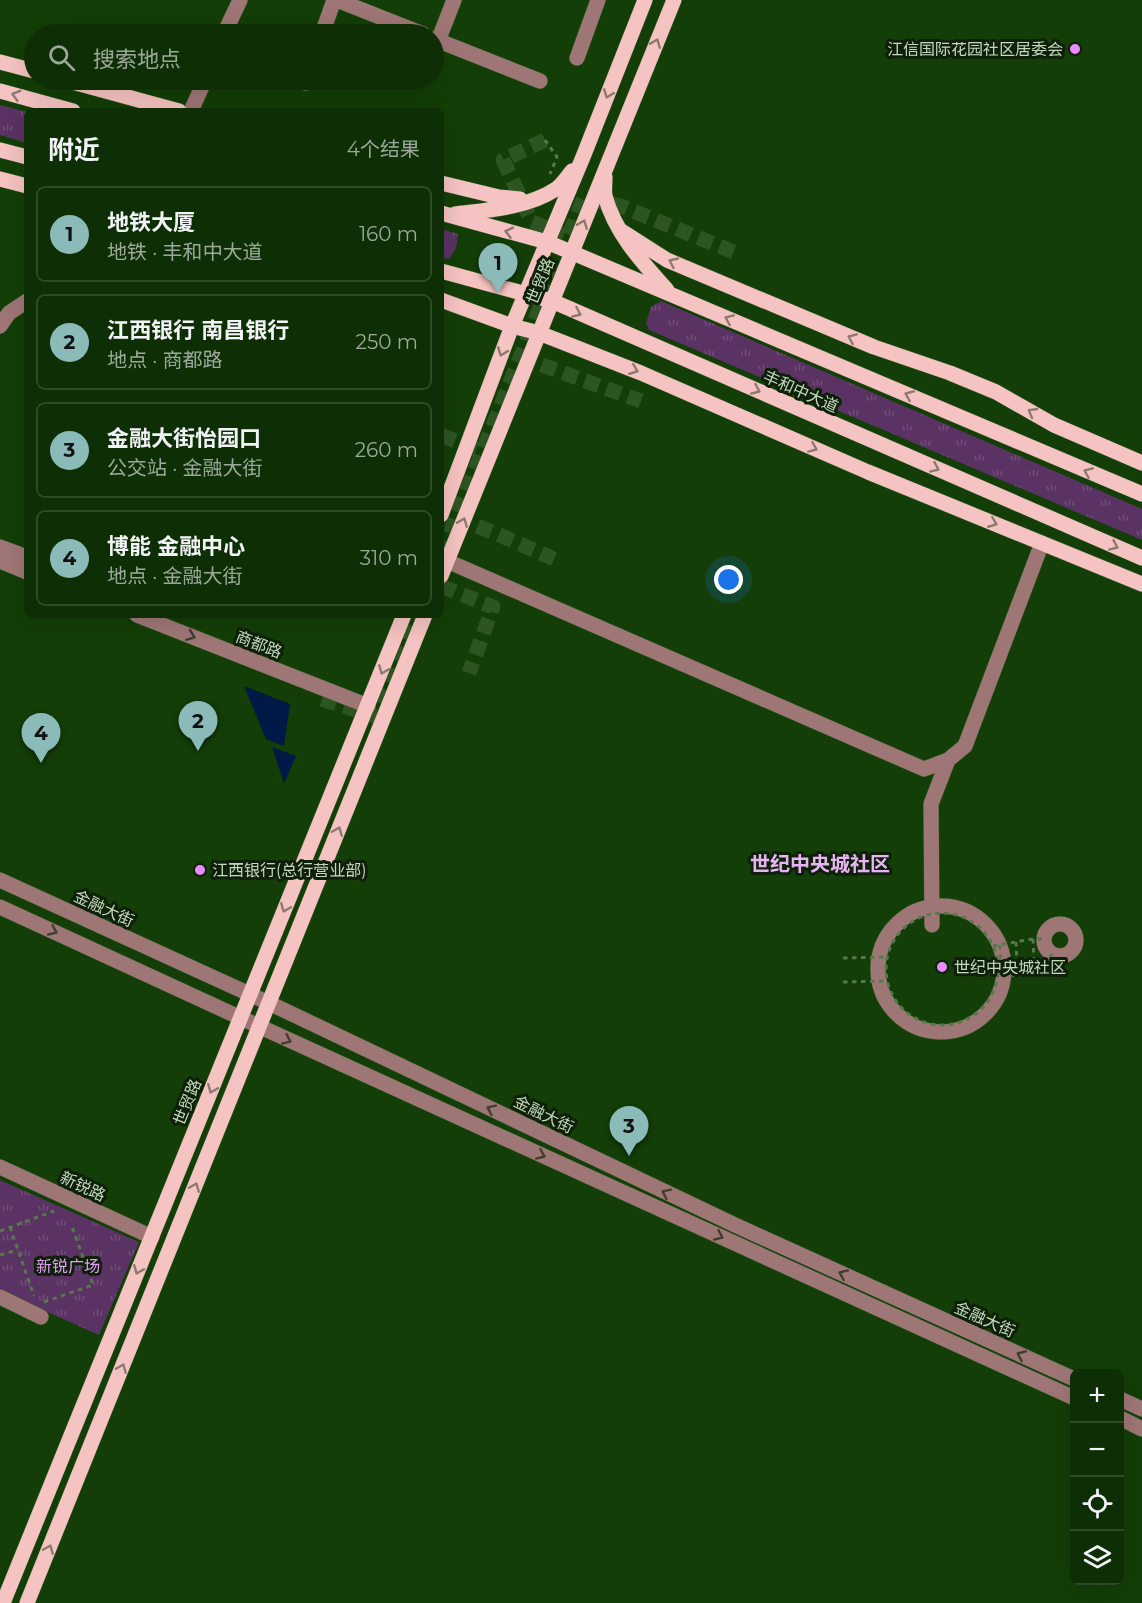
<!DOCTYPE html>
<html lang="zh">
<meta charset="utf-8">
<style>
body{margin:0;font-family:Montserrat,"Noto Sans SC",sans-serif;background:#17360f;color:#f1f3f6}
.controls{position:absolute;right:18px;bottom:18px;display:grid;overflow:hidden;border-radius:9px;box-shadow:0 6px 24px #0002}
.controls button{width:54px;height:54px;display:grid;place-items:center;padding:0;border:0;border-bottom:2px solid #2e4a27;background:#0e2e05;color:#f1f3f6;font:30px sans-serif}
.you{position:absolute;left:729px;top:580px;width:21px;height:21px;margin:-15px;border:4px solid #fff;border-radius:50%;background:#1a73e8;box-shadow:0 0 0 9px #1a73e833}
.badge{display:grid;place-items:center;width:39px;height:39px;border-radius:50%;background:#8bbbb9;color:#111;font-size:20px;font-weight:700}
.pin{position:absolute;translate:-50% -50px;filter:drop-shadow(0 2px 3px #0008)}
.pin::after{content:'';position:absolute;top:32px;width:21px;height:18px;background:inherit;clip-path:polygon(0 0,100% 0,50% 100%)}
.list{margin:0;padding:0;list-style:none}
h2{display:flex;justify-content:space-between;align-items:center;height:78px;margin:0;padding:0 24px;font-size:26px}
h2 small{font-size:20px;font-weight:400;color:#9ba89a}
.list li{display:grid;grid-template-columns:39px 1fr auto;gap:18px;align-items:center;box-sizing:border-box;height:96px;margin:0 12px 12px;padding:0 12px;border:2px solid #2e4a27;border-radius:9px}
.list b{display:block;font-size:22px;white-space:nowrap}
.list p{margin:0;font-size:20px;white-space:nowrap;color:#9ba89a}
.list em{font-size:20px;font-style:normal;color:#9ba89a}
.icon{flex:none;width:33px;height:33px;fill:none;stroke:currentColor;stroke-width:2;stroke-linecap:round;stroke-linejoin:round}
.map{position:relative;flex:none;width:1142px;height:1603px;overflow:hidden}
.search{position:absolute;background:#0e2e05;box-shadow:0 6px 24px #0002;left:24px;top:24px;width:420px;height:66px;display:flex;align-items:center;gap:15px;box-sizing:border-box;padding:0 21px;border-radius:33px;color:#9ba89a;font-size:22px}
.panel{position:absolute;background:#0e2e05;box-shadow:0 6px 24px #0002;left:24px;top:108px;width:420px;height:510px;border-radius:9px}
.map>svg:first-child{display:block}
</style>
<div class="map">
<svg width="1142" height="1603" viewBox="0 0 1142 1603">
<defs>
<pattern id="grass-tufts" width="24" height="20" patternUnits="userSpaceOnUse" patternTransform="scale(1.5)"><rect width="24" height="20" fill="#5a3263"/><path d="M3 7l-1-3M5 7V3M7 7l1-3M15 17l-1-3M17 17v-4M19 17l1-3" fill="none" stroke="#704f77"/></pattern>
</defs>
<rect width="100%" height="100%" fill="#133e07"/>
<path fill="url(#grass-tufts)" d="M0 105 27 112V143L0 135Z
M441 229 458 234 456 248 449 259 441 257Z
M661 301 1142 509V540L649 330 646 323 651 307Z
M0 1180 139 1242 99 1335 0 1291Z"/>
<path fill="#011947" d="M244 686 290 704 284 746 266 739Z
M272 747 296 756 284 783Z"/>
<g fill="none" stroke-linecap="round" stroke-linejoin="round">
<path stroke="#2d5522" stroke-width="15" stroke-dasharray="15 8" stroke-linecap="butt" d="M545 140 503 160 532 222 564 235
M520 357 641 401
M441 435 480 451
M456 518 495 533 554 559
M441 555 584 198 621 206 736 253
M441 586 493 607 469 673
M322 699 375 716 417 615"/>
<defs>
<path id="minor" d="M337 0 423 34
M224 34 240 0
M322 34 334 0
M434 39 540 81
M438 41 454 0
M577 58 598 0
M305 83 306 80
M191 111 205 80
M0 326 9 313 27 301
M0 547 27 557
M0 561 27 572
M447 561 924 769 948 760 965 746 1042 543
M137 615 368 706
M0 880 269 1003 735 1225 1074 1379
M878 969a63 63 0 1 1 126 0a63 63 0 1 1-126 0Z
M0 907 241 1018 1074 1398
M1044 940a16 16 0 1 1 32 0a16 16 0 1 1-32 0Z
M932 925 931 804 948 760
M0 1167 152 1237
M0 1297 41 1317
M1120 1399 1142 1409
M1120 1418 1142 1429"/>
<path id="major" d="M0 62 34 71
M65 80 179 111
M0 91 73 111
M0 150 27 157
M605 177C605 183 604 190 605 196 615 233 642 262 667 290
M0 179 27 186
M441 183 499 197 520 199
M441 213 547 242 1142 494
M455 214C488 210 527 208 556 189 562 185 567 177 572 171
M620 230 667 260 874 347 950 373 996 392 1054 425 1142 463
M441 271 552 301 1142 558
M441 300 512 326 539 333 641 373 868 472 1142 584
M441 515 512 326 583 157 645 0
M441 576 674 0
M3 1603 404 615
M27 1603 425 615"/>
</defs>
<use href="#minor" stroke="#325a28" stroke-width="16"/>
<use href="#major" stroke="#325a28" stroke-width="16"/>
<path stroke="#56794c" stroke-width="3" stroke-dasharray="4.5 4.5" stroke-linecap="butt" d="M545 140 557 157 550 174
M1033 939 1034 965
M1016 942 1017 968
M872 957 873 981
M1003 977 1031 973 1055 964 1059 956
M10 1227 34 1296
M0 1231 54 1211
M0 1255 18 1250
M44 1302 93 1285 71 1224"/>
<use href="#minor" stroke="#9f7676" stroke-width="15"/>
<use href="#major" stroke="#f5c3c1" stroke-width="15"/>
<path stroke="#56794c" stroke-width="3" stroke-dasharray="4.5 4.5" stroke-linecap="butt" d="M886 969a56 56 0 1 1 112 0a56 56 0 1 1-112 0Z
M1000 945 1001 970
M993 946 1033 939H1044
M843 958 887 957
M999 971 1046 963 1052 954
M843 982 888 981"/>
</g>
<defs><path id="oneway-chevron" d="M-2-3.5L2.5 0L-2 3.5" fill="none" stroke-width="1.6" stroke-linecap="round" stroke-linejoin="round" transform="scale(1.5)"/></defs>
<g stroke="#8d7a6f">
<use href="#oneway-chevron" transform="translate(656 43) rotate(-68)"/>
<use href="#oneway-chevron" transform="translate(608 94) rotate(111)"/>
<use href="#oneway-chevron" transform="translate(16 95) rotate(-164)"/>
<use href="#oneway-chevron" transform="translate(583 224) rotate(-68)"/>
<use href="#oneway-chevron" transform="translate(509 232) rotate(-165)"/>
<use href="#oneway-chevron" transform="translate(673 262) rotate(-155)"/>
<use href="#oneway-chevron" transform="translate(577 313) rotate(24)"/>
<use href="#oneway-chevron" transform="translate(729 319) rotate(-157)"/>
<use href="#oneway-chevron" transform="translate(852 338) rotate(-157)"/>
<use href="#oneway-chevron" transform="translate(502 352) rotate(111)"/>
<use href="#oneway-chevron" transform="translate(634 370) rotate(22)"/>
<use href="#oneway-chevron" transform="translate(756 390) rotate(24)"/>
<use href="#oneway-chevron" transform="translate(909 395) rotate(-157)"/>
<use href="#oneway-chevron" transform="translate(1032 412) rotate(-150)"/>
<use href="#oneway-chevron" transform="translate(813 448) rotate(24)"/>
<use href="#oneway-chevron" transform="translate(935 468) rotate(24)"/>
<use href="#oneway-chevron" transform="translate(1088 472) rotate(-157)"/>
<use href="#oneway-chevron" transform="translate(463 522) rotate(-68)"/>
<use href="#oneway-chevron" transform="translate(993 523) rotate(22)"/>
<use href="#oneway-chevron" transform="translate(1114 546) rotate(24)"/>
<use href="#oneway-chevron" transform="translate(383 670) rotate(112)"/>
<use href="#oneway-chevron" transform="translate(338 831) rotate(-68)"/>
<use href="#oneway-chevron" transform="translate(285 908) rotate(112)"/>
<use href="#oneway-chevron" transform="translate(212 1089) rotate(112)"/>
<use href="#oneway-chevron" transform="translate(195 1187) rotate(-68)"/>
<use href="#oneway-chevron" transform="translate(138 1270) rotate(112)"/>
<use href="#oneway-chevron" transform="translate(122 1368) rotate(-68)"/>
<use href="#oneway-chevron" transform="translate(49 1549) rotate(-68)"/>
</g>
<g stroke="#413e30">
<use href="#oneway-chevron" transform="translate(191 636) rotate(21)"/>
<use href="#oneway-chevron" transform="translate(53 931) rotate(25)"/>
<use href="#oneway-chevron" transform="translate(287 1040) rotate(24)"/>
<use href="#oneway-chevron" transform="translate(491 1109) rotate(-154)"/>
<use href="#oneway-chevron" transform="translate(541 1155) rotate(24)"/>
<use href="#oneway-chevron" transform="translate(666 1193) rotate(-154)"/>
<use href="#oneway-chevron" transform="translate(719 1236) rotate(24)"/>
<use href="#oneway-chevron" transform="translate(843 1274) rotate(-156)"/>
<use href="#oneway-chevron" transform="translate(1021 1355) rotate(-156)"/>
</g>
<g fill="#e98dfe" stroke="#0e200a" stroke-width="2">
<circle cx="1075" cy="49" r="6"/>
<circle cx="200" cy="870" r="6"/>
<circle cx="942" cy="967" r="6"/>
</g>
<g text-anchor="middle" stroke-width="6" stroke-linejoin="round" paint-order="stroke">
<g font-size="16" fill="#c2dabc" stroke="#0e200a" text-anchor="start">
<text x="1063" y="55" text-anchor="end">江信国际花园社区居委会</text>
<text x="212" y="876">江西银行(总行营业部)</text>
<text x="954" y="973">世纪中央城社区</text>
</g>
<g font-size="16" fill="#c2dabc" stroke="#0e200a">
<text transform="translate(540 281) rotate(-68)" y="6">世贸路</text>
<text transform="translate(801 391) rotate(24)" y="6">丰和中大道</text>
<text transform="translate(259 644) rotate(21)" y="6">商都路</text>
<text transform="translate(104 908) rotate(25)" y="6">金融大街</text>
<text transform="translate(187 1102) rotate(-68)" y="6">世贸路</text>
<text transform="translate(544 1114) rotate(26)" y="6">金融大街</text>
<text transform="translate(83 1186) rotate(25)" y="6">新锐路</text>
<text transform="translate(985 1319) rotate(24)" y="6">金融大街</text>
</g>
<g font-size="16" fill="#e79ff8" stroke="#0e200a">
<text x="68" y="1272">新锐广场</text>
</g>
<g font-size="20" font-weight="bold" fill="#e6b4f2" stroke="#0e200a">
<text x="820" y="871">世纪中央城社区</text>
</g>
</g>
</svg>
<div class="controls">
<button>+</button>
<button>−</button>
<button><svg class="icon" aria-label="locate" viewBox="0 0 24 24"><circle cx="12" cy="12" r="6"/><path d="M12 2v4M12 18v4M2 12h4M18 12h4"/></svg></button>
<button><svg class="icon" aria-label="layers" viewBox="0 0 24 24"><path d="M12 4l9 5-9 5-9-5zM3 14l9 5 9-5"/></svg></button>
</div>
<div class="you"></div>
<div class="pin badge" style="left:498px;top:293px">1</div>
<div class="pin badge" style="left:198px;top:751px">2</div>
<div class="pin badge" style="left:629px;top:1156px">3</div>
<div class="pin badge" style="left:41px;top:763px">4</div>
<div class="search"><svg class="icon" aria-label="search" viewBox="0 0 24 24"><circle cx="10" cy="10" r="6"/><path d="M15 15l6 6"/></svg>搜索地点</div>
<section class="panel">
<h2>附近<small>4个结果</small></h2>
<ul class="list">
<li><span class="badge">1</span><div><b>地铁大厦</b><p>地铁 · 丰和中大道</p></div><em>160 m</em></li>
<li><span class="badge">2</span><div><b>江西银行 南昌银行</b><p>地点 · 商都路</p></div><em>250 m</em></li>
<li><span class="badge">3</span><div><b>金融大街怡园口</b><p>公交站 · 金融大街</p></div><em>260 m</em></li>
<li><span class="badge">4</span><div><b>博能 金融中心</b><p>地点 · 金融大街</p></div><em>310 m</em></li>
</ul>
</section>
</div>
